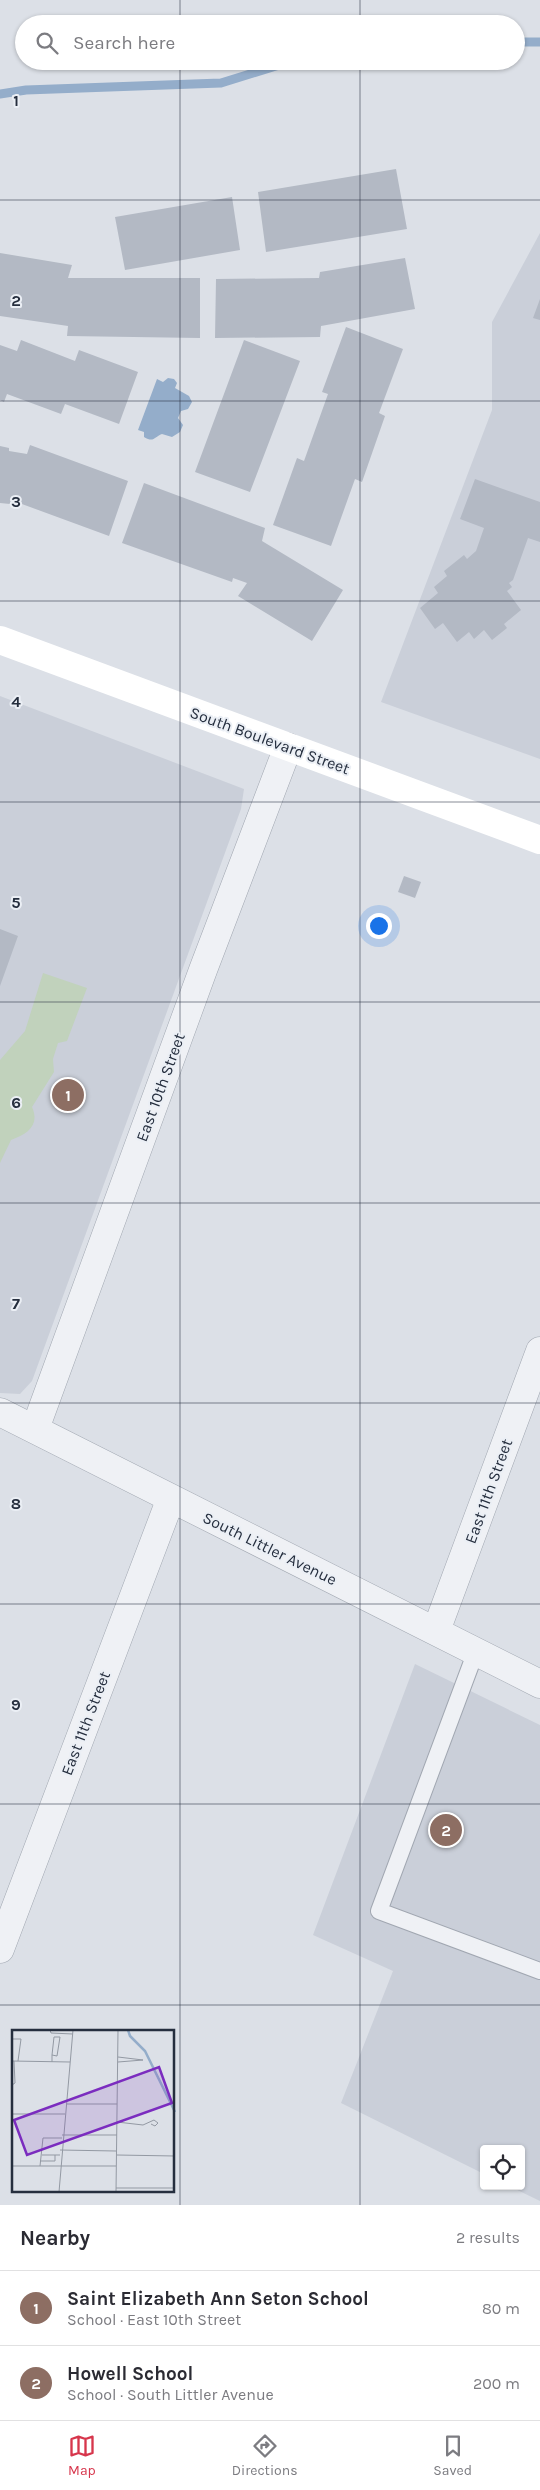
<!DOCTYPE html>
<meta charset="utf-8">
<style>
body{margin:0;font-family:Karla,sans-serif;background:#f7f7f7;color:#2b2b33}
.controls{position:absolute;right:15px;bottom:15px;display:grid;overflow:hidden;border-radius:5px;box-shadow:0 1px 4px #0004}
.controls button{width:45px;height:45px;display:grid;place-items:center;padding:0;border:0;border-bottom:1px solid #e1e1e2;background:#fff;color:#2b2b33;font:25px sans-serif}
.you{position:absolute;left:378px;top:925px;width:18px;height:18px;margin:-12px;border:4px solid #fff;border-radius:50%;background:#1a73e8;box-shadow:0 0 0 8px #1a73e833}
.badge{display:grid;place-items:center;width:32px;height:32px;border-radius:50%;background:#d7364c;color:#fff;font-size:16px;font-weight:700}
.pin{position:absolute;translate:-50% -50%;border:2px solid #fff;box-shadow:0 1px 5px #0006}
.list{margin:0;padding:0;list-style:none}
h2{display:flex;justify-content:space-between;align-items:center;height:65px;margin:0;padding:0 20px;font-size:21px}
h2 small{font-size:16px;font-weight:400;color:#7c7c81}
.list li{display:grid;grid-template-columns:32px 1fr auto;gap:15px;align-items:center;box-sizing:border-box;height:75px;padding:0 20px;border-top:1px solid #e1e1e2}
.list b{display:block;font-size:19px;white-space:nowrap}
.list p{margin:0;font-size:16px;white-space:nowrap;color:#7c7c81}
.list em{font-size:16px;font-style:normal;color:#7c7c81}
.icon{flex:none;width:28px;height:28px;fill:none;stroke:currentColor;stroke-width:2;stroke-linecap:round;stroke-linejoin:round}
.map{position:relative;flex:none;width:540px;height:2205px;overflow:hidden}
.search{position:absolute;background:#fff;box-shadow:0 1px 4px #0004;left:15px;right:15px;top:15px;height:55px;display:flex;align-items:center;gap:12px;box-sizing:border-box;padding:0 18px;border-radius:28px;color:#7c7c81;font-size:19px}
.sheet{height:215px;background:#fff}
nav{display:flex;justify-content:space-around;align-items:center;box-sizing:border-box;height:70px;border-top:1px solid #e1e1e2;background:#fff;font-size:14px;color:#7c7c81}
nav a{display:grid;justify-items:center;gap:2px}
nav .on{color:#d7364c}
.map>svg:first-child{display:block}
</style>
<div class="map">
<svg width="540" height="2205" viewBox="0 0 540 2205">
<rect width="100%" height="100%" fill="#dce0e7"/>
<path fill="#cacfd9" d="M540 233V759L381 702 492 410V322Z
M0 696 244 789 241 809 32 1381 20 1394 0 1393Z
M415 1664 540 1725V2201L509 2186H521V2149H484V2174L341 2103 393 1971 313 1935Z"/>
<path fill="#c1d2bc" d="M43 973 87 988 67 1041 58 1043 53 1059 54 1072 32 1107C40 1125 28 1134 11 1140L0 1163V1060L25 1031Z"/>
<path fill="#94adca" d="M168 378 174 379 177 383 175 388 189 396 192 402 188 409 181 411 178 418 183 425 180 432 172 437 162 434C154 437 154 443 144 437V432L138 430 157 379 163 382Z"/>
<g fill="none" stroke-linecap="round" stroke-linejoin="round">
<path stroke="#94adca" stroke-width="9" d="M516 42H540
M0 94 26 90 221 83 292 61"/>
</g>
<path fill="#b3b9c4" d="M396 169 407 229 266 252 258 192Z
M232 197 240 250 125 270 115 217Z
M0 253 72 265 68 278H200V338L67 336 68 326 0 316Z
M405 258 415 309 321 326 320 337 215 338 216 279 319 278 320 272Z
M540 299V320L533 318Z
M346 327 403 349 379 413 385 416 362 482 355 479 331 546 273 525 297 458 304 461 328 394 322 392Z
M21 340 75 361 79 350 138 372 119 424 65 404 61 414 7 394 4 402 0 400V345L17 351Z
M244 340 300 361 250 492 195 472Z
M30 445 128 481 109 536 11 500 10 504 0 503V446L9 448V451L27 454Z
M475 479 540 502V542L528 538 513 580 509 583 512 587 507 591 521 610 504 624 507 628 492 640 484 630 474 639 469 632 457 642 443 623 435 629 420 608 438 593 434 587 447 576 444 571 464 555 467 559 476 551 484 528 460 519Z
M144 483 265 528 262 541 343 590 312 641 238 596 247 583 233 578 232 582 122 543Z
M404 876 421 882 415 898 398 892Z
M0 929 18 936 0 986Z"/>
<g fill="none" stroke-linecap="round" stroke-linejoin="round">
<defs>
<path id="service" d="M476 1651 379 1911 540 1971"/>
<path id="minor" d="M0 1412 540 1684
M35 1429 203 970 288 747
M436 1631 540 1351
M0 1949 171 1498"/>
</defs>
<use href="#service" stroke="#a1a7b1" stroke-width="18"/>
<use href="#minor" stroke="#a1a7b1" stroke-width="29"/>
<use href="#service" stroke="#eff1f5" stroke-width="16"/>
<use href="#minor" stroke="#eff1f5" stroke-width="28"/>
<path stroke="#fff" stroke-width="28" d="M0 640 540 840"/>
</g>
<path fill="none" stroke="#252e3e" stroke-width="1" stroke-opacity="0.55" d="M180 0V24M360 0V24M180 61V2205M360 61V2205M0 200H540M0 401H540M0 601H540M0 802H540M0 1002H540M0 1203H540M0 1403H540M0 1604H540M0 1804H540M0 2005H540"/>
<g text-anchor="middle" stroke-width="4" stroke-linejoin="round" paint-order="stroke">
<g font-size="16" fill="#252e3e" stroke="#ebeff5">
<text transform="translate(270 740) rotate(20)" y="6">South Boulevard Street</text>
<text transform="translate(160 1087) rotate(-70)" y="6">East 10th Street</text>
<text transform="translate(488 1491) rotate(-70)" y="6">East 11th Street</text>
<text transform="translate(270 1548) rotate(26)" y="6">South Littler Avenue</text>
<text transform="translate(85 1723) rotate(-69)" y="6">East 11th Street</text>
</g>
</g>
<g transform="translate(12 2030)">
<rect width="162" height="162" fill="#dce0e7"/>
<path fill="none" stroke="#94adca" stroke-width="2.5" d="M116 0 118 6 133 21 163 82"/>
<path fill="none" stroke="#9399a3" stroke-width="1" d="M38 0 39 3 61 4M0 9H9L6 31M106 27 131 30 106 32M0 31 58 32M40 32V25L45 26 48 7H42L40 25M0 55 3 53 2 31M54 74H105M0 84H53M105 92 131 95 142 90 146 93 143 96 139 94M50 105H105M48 120 104 121M30 125H48M105 125 163 126M28 131H43V125M0 136H104M28 136 31 108H50M104 158H163M47 162 61 0M104 162 106 0"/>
<path fill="#7b2cbf" fill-opacity="0.15" stroke="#7b2cbf" stroke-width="2.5" d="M147 37 160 73 15 125 2 90Z"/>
<rect width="162" height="162" fill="none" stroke="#252e3e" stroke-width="2.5"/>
</g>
<g font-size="16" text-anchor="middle" font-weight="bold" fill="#252e3e" stroke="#ebeff5" stroke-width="4" stroke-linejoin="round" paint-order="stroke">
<text x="16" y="106">1</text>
<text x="16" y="306">2</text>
<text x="16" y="507">3</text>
<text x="16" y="707">4</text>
<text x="16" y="908">5</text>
<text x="16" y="1108">6</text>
<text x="16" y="1309">7</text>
<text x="16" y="1509">8</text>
<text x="16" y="1710">9</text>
</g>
</svg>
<div class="controls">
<button><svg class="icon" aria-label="locate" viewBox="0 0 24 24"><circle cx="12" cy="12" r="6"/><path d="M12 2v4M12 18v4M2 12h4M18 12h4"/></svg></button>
</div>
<div class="you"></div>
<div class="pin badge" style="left:68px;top:1095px;background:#8d6e63">1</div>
<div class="pin badge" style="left:446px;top:1830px;background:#8d6e63">2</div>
<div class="search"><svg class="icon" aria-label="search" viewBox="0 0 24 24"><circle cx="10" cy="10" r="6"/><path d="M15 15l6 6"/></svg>Search here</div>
</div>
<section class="sheet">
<h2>Nearby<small>2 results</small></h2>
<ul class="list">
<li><span class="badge" style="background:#8d6e63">1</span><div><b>Saint Elizabeth Ann Seton School</b><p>School · East 10th Street</p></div><em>80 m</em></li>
<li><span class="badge" style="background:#8d6e63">2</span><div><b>Howell School</b><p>School · South Littler Avenue</p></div><em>200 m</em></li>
</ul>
</section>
<nav>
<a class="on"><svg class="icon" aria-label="map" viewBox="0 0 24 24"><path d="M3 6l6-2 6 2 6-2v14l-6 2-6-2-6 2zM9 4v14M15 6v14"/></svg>Map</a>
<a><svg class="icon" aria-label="directions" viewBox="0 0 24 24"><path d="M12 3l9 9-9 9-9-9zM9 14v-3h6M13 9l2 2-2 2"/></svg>Directions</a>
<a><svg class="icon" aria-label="saved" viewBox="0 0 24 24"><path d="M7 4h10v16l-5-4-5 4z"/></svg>Saved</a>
</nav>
